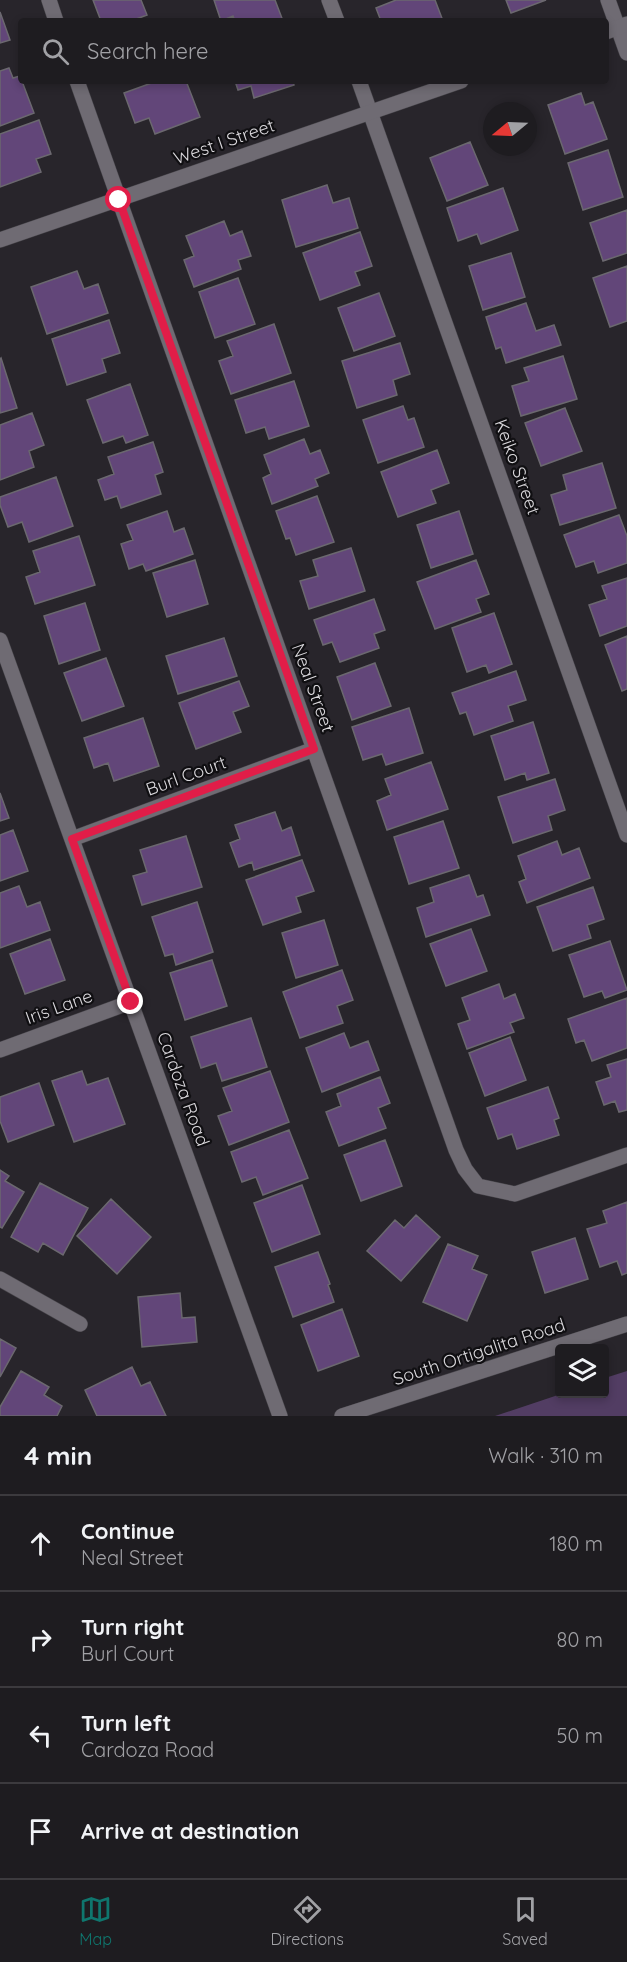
<!DOCTYPE html>
<meta charset="utf-8">
<style>
body{margin:0;font-family:Quicksand,sans-serif;background:#2b292d;color:#f1f3f6}
.controls{position:absolute;right:18px;bottom:18px;display:grid;overflow:hidden;border-radius:6px;box-shadow:0 3px 9px #0003}
.controls button{width:54px;height:54px;display:grid;place-items:center;padding:0;border:0;border-bottom:2px solid #3c3a3e;background:#1e1c20;color:#f1f3f6;font:30px sans-serif}
.compass{position:absolute;left:483px;top:102px;width:54px;height:54px;border-radius:50%;background:#1e1c20;box-shadow:0 3px 9px #0003;rotate:251deg}
.stop{position:absolute;width:18px;height:18px;margin:-14px;border:4px solid #e11d48;border-radius:50%;background:#fff}
.stop.end{background:#e11d48;border-color:#fff;box-shadow:0 2px 6px #0008}
.list{margin:0;padding:0;list-style:none}
h2{display:flex;justify-content:space-between;align-items:center;height:78px;margin:0;padding:0 24px;font-size:26px}
h2 small{font-size:20px;font-weight:400;color:#a1a1a5}
.list li{display:grid;grid-template-columns:39px 1fr auto;gap:18px;align-items:center;box-sizing:border-box;height:96px;padding:0 24px;border-top:2px solid #3c3a3e}
.list b{display:block;font-size:22px;white-space:nowrap}
.list p{margin:0;font-size:20px;white-space:nowrap;color:#a1a1a5}
.list em{font-size:20px;font-style:normal;color:#a1a1a5}
.icon{flex:none;width:33px;height:33px;fill:none;stroke:currentColor;stroke-width:2;stroke-linecap:round;stroke-linejoin:round}
.map{position:relative;flex:none;width:627px;height:1416px;overflow:hidden}
.search{position:absolute;background:#1e1c20;box-shadow:0 3px 9px #0003;left:18px;right:18px;top:18px;height:66px;display:flex;align-items:center;gap:15px;box-sizing:border-box;padding:0 21px;border-radius:6px;color:#a1a1a5;font-size:22px}
.sheet{height:462px;background:#1e1c20}
nav{display:flex;justify-content:space-around;align-items:center;box-sizing:border-box;height:84px;border-top:2px solid #3c3a3e;background:#1e1c20;font-size:16px;color:#a1a1a5}
nav a{display:grid;justify-items:center;gap:3px}
nav .on{color:#0f766e}
.map>svg:first-child{display:block}
</style>
<div class="map">
<svg width="627" height="1416" viewBox="0 0 627 1416">
<rect width="100%" height="100%" fill="#28252b"/>
<path fill="#523d63" d="M627 1371V1416H495L561 1394H604L605 1378Z"/>
<path fill="#624679" stroke="#6b686f" stroke-width="1.5" d="M93 0H141L147 15 131 21H101Z
M214 0H275L283 21H235L233 16 221 21Z
M396 0H435L443 21H381L376 8Z
M506 0H546L511 13Z
M0 12 10 40 0 43Z
M9 68 13 78 20 76 34 113 0 126V71Z
M157 81H186L200 117 155 134 149 118 135 123 124 93Z
M235 81H293L294 85 254 98 251 86 238 90Z
M581 93 585 105 593 102 607 139 565 154 548 105Z
M39 120 51 154 36 159 41 172 0 187V134Z
M470 142 488 185 447 201 430 158Z
M608 150 623 197 583 210 568 163Z
M327 185 333 203 349 198 358 228 296 247 282 200Z
M503 188 518 230 481 244 477 234 458 241 447 208Z
M627 210V253L603 261 590 223Z
M224 221 230 236 242 231 251 256 238 260 241 269 194 287 184 260 194 256 186 236Z
M360 232 372 266 355 272 360 285 320 300 303 253Z
M511 253 525 297 483 310 469 266Z
M627 266V321L610 327 593 278Z
M77 271 84 289 98 284 108 313 47 334 31 287Z
M238 278 255 324 215 338 199 292Z
M379 293 395 336 354 351 338 308Z
M526 303 536 331 554 325 561 345 506 363 501 347 496 349 486 317Z
M109 320 120 353 102 359 106 372 67 385 52 339Z
M274 324 291 373 231 394 219 361 233 356 227 341Z
M400 343 410 374 393 380 397 395 357 408 342 361Z
M563 356 577 399 521 416 512 386 529 381 524 368Z
M1 358 17 408 0 413V359Z
M294 381 309 426 269 439 265 427 246 433 235 400Z
M130 384 148 435 126 443 123 436 103 443 87 400Z
M403 406 408 420 414 418 424 447 378 463 363 420Z
M565 408 582 451 541 466 525 423Z
M32 413 44 445 29 451 34 467 0 480V425Z
M304 439 310 454 320 450 329 473 315 479 318 486 272 504 263 478 271 474 264 455Z
M153 442 163 472 155 475 161 494 121 508 117 496 105 500 98 480 114 474 108 457Z
M437 450 449 483 431 490 436 503 398 517 381 472Z
M602 463 616 508 560 525 551 495 567 490 563 475Z
M56 477 73 526 29 542 22 522 8 527 0 505V497Z
M317 496 334 542 296 555 290 538 286 539 276 511Z
M167 511 174 532 184 528 193 554 146 571 143 564 129 569 121 544 133 540 127 525Z
M459 511 473 554 431 568 417 525Z
M619 515 627 536V563L598 573 594 561 576 567 564 535Z
M79 536 95 585 35 604 26 577 40 572 33 551Z
M351 548 365 591 309 609 300 581 318 576 313 560Z
M195 560 208 604 167 617 153 573Z
M476 560 489 594 476 599 481 612 435 629 417 582Z
M627 578V626L600 636 589 605 607 599 602 586Z
M374 599 385 630 374 634 379 648 340 662 332 642 323 645 314 620Z
M85 603 100 650 59 664 44 616Z
M494 613 512 664 489 673 486 665 467 672 452 628Z
M627 636V689L622 691 605 645Z
M224 638 237 676 178 694 166 656Z
M106 658 124 706 82 721 64 673Z
M375 663 391 706 352 720 337 677Z
M516 671 526 700 508 706 513 721 474 735 466 712 460 714 452 693Z
M239 681 249 706 233 712 241 732 196 749 179 703Z
M409 708 423 753 386 765 382 754 363 760 352 727Z
M143 718 159 766 114 781 108 763 94 768 84 738Z
M533 722 549 773 527 780 525 773 505 780 491 736Z
M431 762 448 809 387 830 377 801 391 795 385 779Z
M555 779 565 810 548 816 552 830 513 843 498 797Z
M0 793 9 818 0 821Z
M275 812 282 831 291 827 300 855 254 870 252 862 239 867 230 843 240 839 235 825Z
M443 821 459 868 409 884 394 837Z
M13 830 28 871 0 881V835Z
M186 836 202 887 142 905 133 876 147 872 140 850Z
M557 841 562 855 579 848 590 878 527 903 519 882 526 879 518 856Z
M302 860 314 891 296 897 301 912 263 925 246 880Z
M469 875 477 897 483 895 490 915 426 937 417 908 434 902 430 888Z
M19 886 27 907 40 902 50 930 0 948V893Z
M593 887 604 919 587 925 591 938 553 951 537 907Z
M197 902 213 952 176 965 173 954 165 956 152 917Z
M324 920 338 965 296 978 282 933Z
M471 929 487 971 446 986 430 944Z
M50 939 65 980 25 994 10 954Z
M610 941 627 990 605 998 602 991 584 997 569 955Z
M212 960 227 1006 185 1020 170 973Z
M342 970 353 1000 337 1006 343 1023 300 1038 283 992Z
M499 984 504 999 515 994 524 1018 510 1023 514 1032 467 1049 458 1024 470 1020 462 998Z
M627 998V1048L592 1061 584 1040 576 1043 568 1019Z
M251 1018 267 1067 222 1081 216 1063 201 1068 191 1037Z
M344 1033 350 1048 368 1041 379 1070 322 1092 306 1048Z
M510 1037 526 1080 485 1096 469 1053Z
M627 1059V1110L619 1112 615 1101 604 1105 596 1082 611 1077 607 1065Z
M82 1071 87 1085 108 1078 125 1124 74 1142 52 1081Z
M270 1071 289 1122 229 1145 218 1116 232 1111 223 1088Z
M380 1077 390 1103 378 1108 386 1128 339 1146 326 1112 341 1106 337 1094Z
M39 1083 54 1125 8 1142 0 1121V1097Z
M548 1087 559 1118 554 1120 559 1135 517 1149 512 1134 498 1139 487 1108Z
M289 1130 308 1178 263 1195 256 1177 242 1182 231 1152Z
M385 1140 402 1186 361 1201 344 1155Z
M0 1170 9 1176 5 1181 24 1192 2 1228 0 1227Z
M40 1183 88 1208 63 1255 43 1243 38 1252 11 1237Z
M302 1185 320 1234 272 1252 254 1203Z
M111 1199 151 1237 117 1274 77 1236Z
M627 1202V1273L622 1275 617 1261 600 1267 587 1229 607 1223 603 1211Z
M416 1215 440 1237 401 1281 367 1251 395 1220 404 1228Z
M575 1238 588 1279 545 1293 532 1252Z
M448 1244 478 1256 472 1269 487 1275 467 1321 423 1302Z
M318 1252 330 1284 328 1285 334 1302 293 1317 275 1267Z
M180 1293 182 1318 195 1317 197 1342 142 1347 138 1297Z
M342 1309 359 1356 318 1371 301 1325Z
M0 1339 16 1348 0 1377Z
M132 1367 141 1386 150 1382 166 1416H97L85 1390Z
M21 1371 49 1387 44 1395 62 1406 57 1416H0V1407Z"/>
<g fill="none" stroke-linecap="round" stroke-linejoin="round">
<defs>
<path id="street" d="M49 0 56 21
M329 0 337 21
M608 0 627 53
M77 81 456 1150 465 1169 478 1186 515 1194 627 1155
M359 81 627 835
M0 640 280 1416
M72 839 314 749
M0 1050 131 1002
M0 1279 80 1324"/>
<path id="secondary" d="M606 32 627 24
M0 240 461 81
M342 1416 627 1324"/>
</defs>
<use href="#street" stroke="#454348" stroke-width="16"/>
<use href="#secondary" stroke="#454348" stroke-width="16"/>
<use href="#street" stroke="#6f6b73" stroke-width="15"/>
<use href="#secondary" stroke="#6f6b73" stroke-width="15"/>
</g>
<g fill="none" stroke-linecap="round" stroke-linejoin="round">
<path stroke="#e11d48" stroke-width="8" d="M119 200 314 749 72 839 131 1002"/>
</g>
<g text-anchor="middle" stroke-width="4.5" stroke-linejoin="round" paint-order="stroke">
<g font-size="18" fill="#dad8dc" stroke="#100f12">
<text transform="translate(224 142) rotate(-19)" y="6">West I Street</text>
<text transform="translate(517 467) rotate(70)" y="6">Keiko Street</text>
<text transform="translate(313 688) rotate(70)" y="6">Neal Street</text>
<text transform="translate(186 776) rotate(-20)" y="6">Burl Court</text>
<text transform="translate(59 1007) rotate(-20)" y="6">Iris Lane</text>
<text transform="translate(183 1089) rotate(70)" y="6">Cardoza Road</text>
<text transform="translate(479 1352) rotate(-18)" y="6">South Ortigalita Road</text>
</g>
</g>
</svg>
<div class="controls">
<button><svg class="icon" aria-label="layers" viewBox="0 0 24 24"><path d="M12 4l9 5-9 5-9-5zM3 14l9 5 9-5"/></svg></button>
</div>
<svg class="compass" viewBox="-18 -18 36 36"><path d="M0-13l5 13h-10z" fill="#e53935"/><path d="M0 13l5-13h-10z" fill="#a1a1a5"/></svg>
<div class="stop" style="left:119px;top:200px"></div>
<div class="stop end" style="left:131px;top:1002px"></div>
<div class="search"><svg class="icon" aria-label="search" viewBox="0 0 24 24"><circle cx="10" cy="10" r="6"/><path d="M15 15l6 6"/></svg>Search here</div>
</div>
<section class="sheet">
<h2>4 min<small>Walk · 310 m</small></h2>
<ul class="list">
<li><svg class="icon" aria-label="ahead" viewBox="0 0 24 24"><path d="M12 20V5M6 11l6-6 6 6"/></svg><div><b>Continue</b><p>Neal Street</p></div><em>180 m</em></li>
<li><svg class="icon" aria-label="right" viewBox="0 0 24 24"><path d="M7 20v-9h11M14 6l5 5-5 5"/></svg><div><b>Turn right</b><p>Burl Court</p></div><em>80 m</em></li>
<li><svg class="icon" aria-label="left" viewBox="0 0 24 24"><path d="M17 20v-9H6M10 6l-5 5 5 5"/></svg><div><b>Turn left</b><p>Cardoza Road</p></div><em>50 m</em></li>
<li><svg class="icon" aria-label="arrive" viewBox="0 0 24 24"><path d="M6 21V4h12l-3 4 3 4H6"/></svg><div><b>Arrive at destination</b></div></li>
</ul>
</section>
<nav>
<a class="on"><svg class="icon" aria-label="map" viewBox="0 0 24 24"><path d="M3 6l6-2 6 2 6-2v14l-6 2-6-2-6 2zM9 4v14M15 6v14"/></svg>Map</a>
<a><svg class="icon" aria-label="directions" viewBox="0 0 24 24"><path d="M12 3l9 9-9 9-9-9zM9 14v-3h6M13 9l2 2-2 2"/></svg>Directions</a>
<a><svg class="icon" aria-label="saved" viewBox="0 0 24 24"><path d="M7 4h10v16l-5-4-5 4z"/></svg>Saved</a>
</nav>
